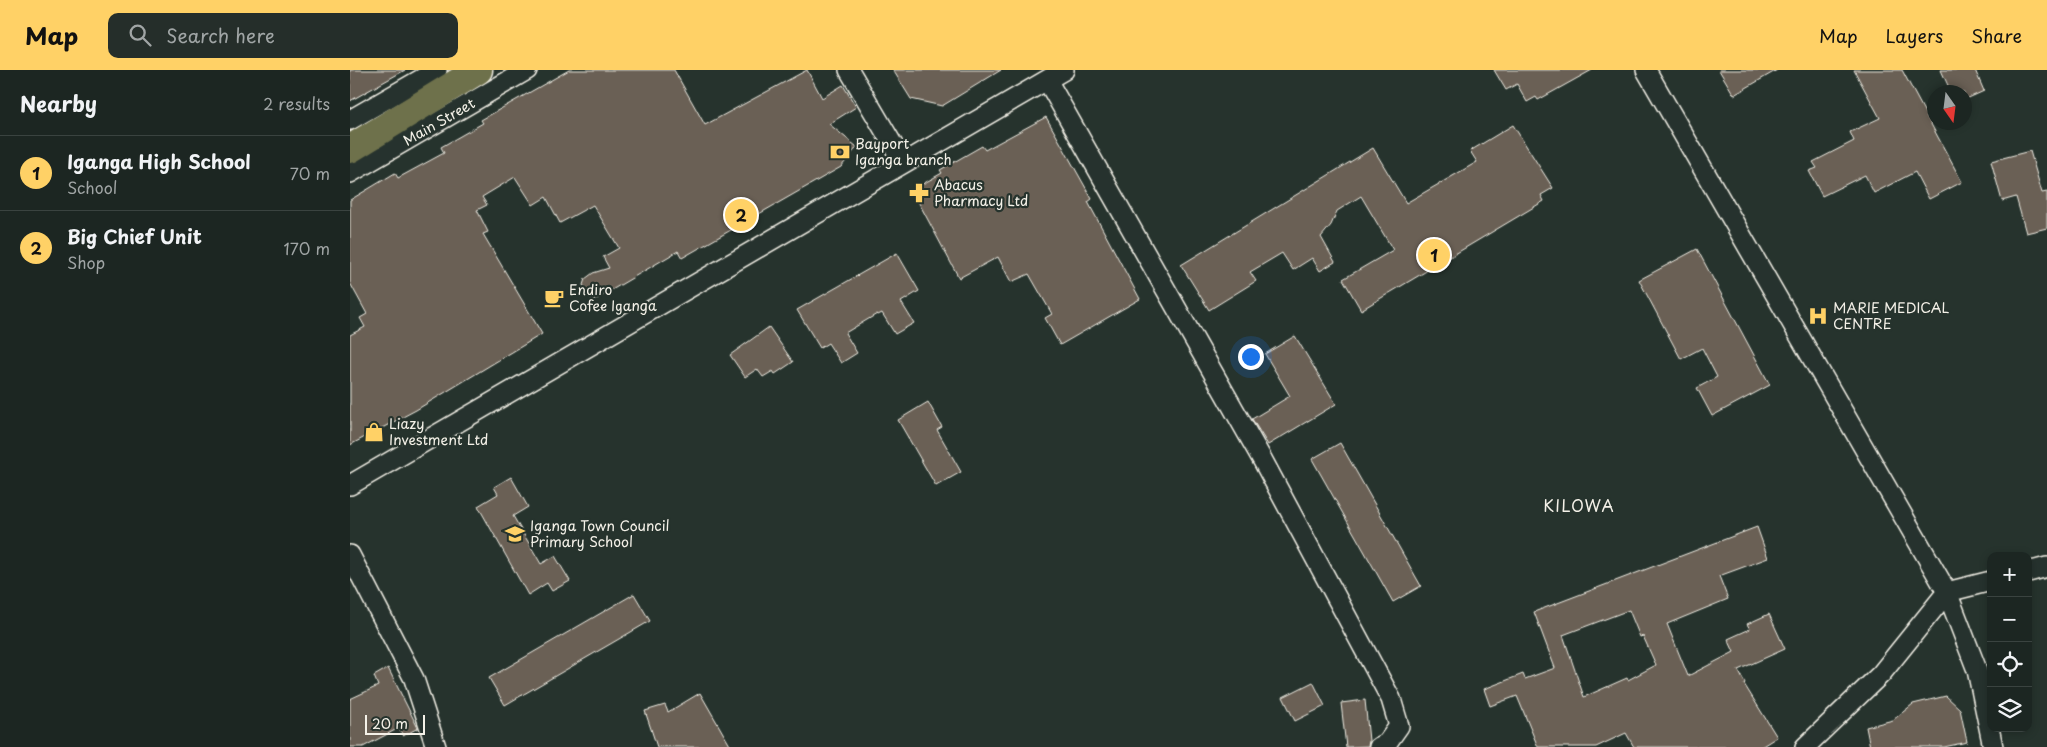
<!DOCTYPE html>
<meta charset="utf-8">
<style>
body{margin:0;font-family:"Playpen Sans",sans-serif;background:#252e2a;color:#f1f3f6}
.controls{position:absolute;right:15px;bottom:15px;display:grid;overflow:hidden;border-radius:10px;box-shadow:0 2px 8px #0003}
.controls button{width:45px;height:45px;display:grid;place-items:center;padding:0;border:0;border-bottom:1px solid #3a4340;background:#1c2622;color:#f1f3f6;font:25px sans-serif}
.compass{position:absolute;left:1577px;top:15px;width:45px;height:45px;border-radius:50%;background:#1c2622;box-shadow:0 2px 8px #0003;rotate:166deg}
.scale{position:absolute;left:15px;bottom:12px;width:60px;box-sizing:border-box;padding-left:5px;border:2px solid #f4f1e8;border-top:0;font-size:14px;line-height:18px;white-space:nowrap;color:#f4f1e8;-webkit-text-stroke:4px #26332d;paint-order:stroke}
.you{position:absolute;left:900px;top:286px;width:18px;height:18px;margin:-12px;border:4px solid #fff;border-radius:50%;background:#1a73e8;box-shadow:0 0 0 8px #1a73e833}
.badge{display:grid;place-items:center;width:32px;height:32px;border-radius:50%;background:#ffd166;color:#111;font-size:16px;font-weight:700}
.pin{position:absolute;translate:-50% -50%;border:2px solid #fff;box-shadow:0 1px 5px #0006}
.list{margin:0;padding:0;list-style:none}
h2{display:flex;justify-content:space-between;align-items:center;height:65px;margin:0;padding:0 20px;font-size:21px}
h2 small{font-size:16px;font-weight:400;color:#a0a5a5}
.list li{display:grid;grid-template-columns:32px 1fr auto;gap:15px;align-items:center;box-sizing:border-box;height:75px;padding:0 20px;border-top:1px solid #3a4340}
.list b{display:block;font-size:19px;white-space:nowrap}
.list p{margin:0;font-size:16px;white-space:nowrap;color:#a0a5a5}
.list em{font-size:16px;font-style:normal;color:#a0a5a5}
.icon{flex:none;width:28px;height:28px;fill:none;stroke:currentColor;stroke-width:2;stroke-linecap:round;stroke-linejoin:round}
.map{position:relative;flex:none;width:1697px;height:677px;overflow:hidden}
header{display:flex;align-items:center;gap:30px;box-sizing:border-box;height:70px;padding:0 25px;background:#ffd166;color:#111}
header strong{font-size:24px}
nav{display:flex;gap:28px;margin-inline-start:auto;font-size:18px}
.search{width:350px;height:45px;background:#252e2a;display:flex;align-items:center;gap:12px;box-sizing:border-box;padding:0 18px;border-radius:10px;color:#a0a5a5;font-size:19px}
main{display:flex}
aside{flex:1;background:#1c2622}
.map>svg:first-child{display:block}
</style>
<header>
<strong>Map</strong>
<div class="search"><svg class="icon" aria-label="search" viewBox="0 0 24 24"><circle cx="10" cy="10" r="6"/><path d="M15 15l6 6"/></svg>Search here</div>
<nav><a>Map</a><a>Layers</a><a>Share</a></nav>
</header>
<main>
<aside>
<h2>Nearby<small>2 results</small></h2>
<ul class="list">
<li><span class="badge">1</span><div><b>Iganga High School</b><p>School</p></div><em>70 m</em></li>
<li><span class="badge">2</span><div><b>Big Chief Unit</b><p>Shop</p></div><em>170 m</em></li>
</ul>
</aside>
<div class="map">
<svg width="1697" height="677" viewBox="0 0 1697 677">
<rect width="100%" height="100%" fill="#26332d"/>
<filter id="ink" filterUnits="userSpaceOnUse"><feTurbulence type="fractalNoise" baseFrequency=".02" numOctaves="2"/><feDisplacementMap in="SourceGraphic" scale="10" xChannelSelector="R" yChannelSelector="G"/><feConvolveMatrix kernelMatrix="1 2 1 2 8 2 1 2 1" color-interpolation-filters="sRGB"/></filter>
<g filter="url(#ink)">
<path fill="#6b6055" stroke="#f4f1e8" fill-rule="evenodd" d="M0 0H55L0 31Z
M219 0H324L355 55 457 0 472 28 493 15 506 37 479 54 507 77 491 97 332 188 328 181 243 231 233 215 235 209 243 203 259 198 253 187 269 178 243 135 210 153 196 127 183 135 165 107 132 127 137 135 127 140 138 162 133 164 192 264 66 340 0 375V265L15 257 10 248 17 244 0 213V130L45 103 48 108 94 83 91 77 133 53 131 50Z
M543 0H651L592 36 561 29Z
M1144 0H1242L1188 30 1186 27 1177 32 1167 14 1156 20Z
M1369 0H1427L1384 25Z
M1504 0H1552L1612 112 1579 129 1565 102 1524 123 1515 105 1472 126 1459 101 1467 98 1463 92 1504 71 1500 62 1530 48Z
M1591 0H1625L1634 21 1614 30V22H1601Z
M696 47 742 129 738 132 790 229 710 275 695 248 702 244 679 204 661 212 648 187 609 208 562 120 592 103 590 100 632 76 635 80Z
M1163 55 1203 118 1191 125 1194 131 1011 240 993 209 1043 180 1011 126 987 141 981 155 971 167 985 192 970 201 962 188 943 200 932 183 900 202 906 211 859 240 831 195 1023 78 1056 133 1127 92 1120 81Z
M1680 81 1692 123 1697 122V158L1676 163 1666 127 1652 131 1641 91Z
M1347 179 1420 315 1362 346 1347 318 1367 307 1352 278 1331 289 1289 210Z
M547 183 569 221 551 232 564 253 545 264 532 243 528 245 527 244 495 263 507 283 491 293 478 273 470 278 447 240Z
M419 257 443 292 425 304 423 301 413 307 407 299 395 307 380 285Z
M945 266 986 334 918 375 902 349 940 326 915 284Z
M578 332 592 357 587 360 611 402 586 416 548 350Z
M990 373 1071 516 1043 532 962 389Z
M161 407 178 437 163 446 191 494 205 486 220 511 202 521 197 513 178 525 128 436 148 424 144 417Z
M1407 457 1418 488 1369 506 1378 529 1317 554 1338 606 1384 582 1378 569 1400 559 1397 554 1419 544 1435 579 1388 600 1395 613 1394 614 1427 667 1411 677H1284L1276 663 1246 677H1188L1167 626 1140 636 1134 619 1173 604 1175 609 1205 598 1184 542ZM1279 540 1290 567 1293 566 1306 595 1278 610 1277 608 1234 627 1213 565Z
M284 524 300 551 155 635 139 608Z
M38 598 68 658 53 666 49 658 13 677H0V629L28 616 24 606Z
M963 612 975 636 945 651 933 627Z
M350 623 381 677H307L295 641 315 635 318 642Z
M1596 626 1610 639 1617 672 1594 677H1520L1516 657 1543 650 1563 634Z
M1015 630 1019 671 1018 676 996 677 991 633Z"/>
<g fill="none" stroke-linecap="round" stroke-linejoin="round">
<defs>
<path id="minor" d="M499 0 553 92
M1296 0 1597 522 1627 600 1643 677
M697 10 912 389 1041 629 1049 656 1037 673 1029 677
M0 50 87 0
M0 103 177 0
M0 415 714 0
M0 485 64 609 86 677
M1678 502 1697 497
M1455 677 1531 604 1597 522 1641 511"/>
<path id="primary" d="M0 79 128 0"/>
</defs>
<use href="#minor" stroke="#f4f1e8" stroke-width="22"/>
<use href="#primary" stroke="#f4f1e8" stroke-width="31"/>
<use href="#minor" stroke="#26332d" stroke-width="19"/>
<use href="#primary" stroke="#6e714b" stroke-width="28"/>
</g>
</g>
<defs>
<symbol id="bank-bare" viewBox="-9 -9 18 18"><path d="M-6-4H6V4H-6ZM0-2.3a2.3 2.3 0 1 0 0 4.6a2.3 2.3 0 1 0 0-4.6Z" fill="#ffd166" stroke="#26332d" stroke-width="2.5" paint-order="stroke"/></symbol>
<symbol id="pharmacy-bare" viewBox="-9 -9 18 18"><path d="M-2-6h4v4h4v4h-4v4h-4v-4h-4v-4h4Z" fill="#ffd166" stroke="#26332d" stroke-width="2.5" paint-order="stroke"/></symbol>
<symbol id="cafe-bare" viewBox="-9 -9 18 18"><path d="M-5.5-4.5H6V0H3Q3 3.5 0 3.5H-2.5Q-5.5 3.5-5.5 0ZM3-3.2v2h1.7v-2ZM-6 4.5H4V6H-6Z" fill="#ffd166" stroke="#26332d" stroke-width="2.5" paint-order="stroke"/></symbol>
<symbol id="hospital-bare" viewBox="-9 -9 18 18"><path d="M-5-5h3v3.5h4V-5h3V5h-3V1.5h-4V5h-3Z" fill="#ffd166" stroke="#26332d" stroke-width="2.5" paint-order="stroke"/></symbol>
<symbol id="shop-bare" viewBox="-9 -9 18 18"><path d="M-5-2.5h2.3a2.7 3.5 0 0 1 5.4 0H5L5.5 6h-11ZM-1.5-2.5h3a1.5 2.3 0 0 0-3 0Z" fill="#ffd166" stroke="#26332d" stroke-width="2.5" paint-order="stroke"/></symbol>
<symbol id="school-bare" viewBox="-9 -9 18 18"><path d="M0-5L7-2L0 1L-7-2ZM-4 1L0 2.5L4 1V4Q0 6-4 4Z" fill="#ffd166" stroke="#26332d" stroke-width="2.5" paint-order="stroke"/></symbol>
</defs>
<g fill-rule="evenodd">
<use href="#bank-bare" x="476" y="68" width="28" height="28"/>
<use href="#pharmacy-bare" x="555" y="109" width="28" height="28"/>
<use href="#cafe-bare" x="190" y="214" width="28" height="28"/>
<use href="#hospital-bare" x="1454" y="232" width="28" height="28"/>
<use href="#shop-bare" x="10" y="348" width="28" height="28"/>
<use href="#school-bare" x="151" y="450" width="28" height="28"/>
</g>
<g text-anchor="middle" stroke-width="4.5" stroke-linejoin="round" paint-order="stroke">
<g font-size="14" fill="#f4f1e8" stroke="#26332d">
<text transform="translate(89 52) rotate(-30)" y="5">Main Street</text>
</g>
<g font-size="14" fill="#f4f1e8" stroke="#26332d" text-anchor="start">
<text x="505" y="79">Bayport<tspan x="505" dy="16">Iganga branch</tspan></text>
<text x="584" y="120">Abacus<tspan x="584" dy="16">Pharmacy Ltd</tspan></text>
<text x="219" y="225">Endiro<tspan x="219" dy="16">Cofee Iganga</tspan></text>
<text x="1483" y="243">MARIE MEDICAL<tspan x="1483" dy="16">CENTRE</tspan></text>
<text x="39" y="359">Liazy<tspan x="39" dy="16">Investment Ltd</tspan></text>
<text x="180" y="461">Iganga Town Council<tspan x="180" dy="16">Primary School</tspan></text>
</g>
<g font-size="16" letter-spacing="1" fill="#f4f1e8" stroke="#26332d">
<text x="1229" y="442">KILOWA</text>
</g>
</g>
</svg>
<div class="controls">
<button>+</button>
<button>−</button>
<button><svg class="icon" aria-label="locate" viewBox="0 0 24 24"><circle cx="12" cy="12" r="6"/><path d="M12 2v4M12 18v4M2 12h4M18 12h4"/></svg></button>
<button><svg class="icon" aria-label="layers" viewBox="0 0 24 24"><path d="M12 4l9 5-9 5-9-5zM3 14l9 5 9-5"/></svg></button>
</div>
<svg class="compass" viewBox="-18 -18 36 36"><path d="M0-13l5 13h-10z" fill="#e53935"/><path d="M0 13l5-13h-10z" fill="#a0a5a5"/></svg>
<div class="scale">20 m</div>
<div class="you"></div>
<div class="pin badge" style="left:1084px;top:185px">1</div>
<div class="pin badge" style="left:391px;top:145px">2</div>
</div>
</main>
